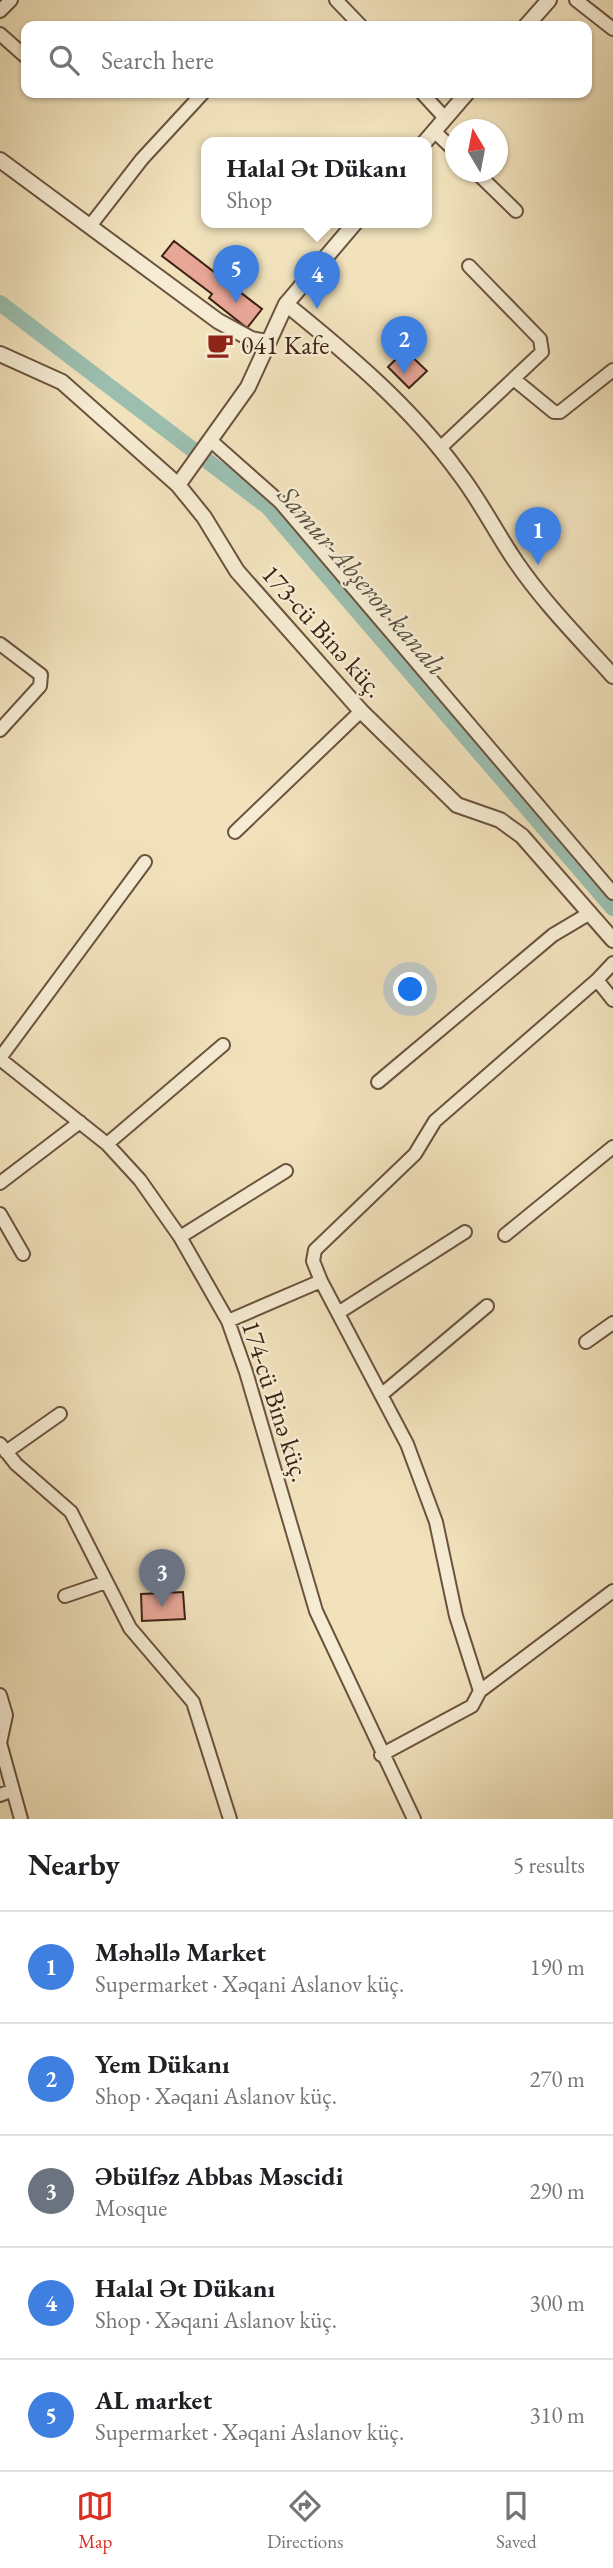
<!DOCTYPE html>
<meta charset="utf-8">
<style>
body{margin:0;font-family:"EB Garamond",serif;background:#f2f2f2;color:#202124}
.compass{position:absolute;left:445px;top:119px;width:63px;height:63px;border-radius:50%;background:#fff;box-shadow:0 2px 5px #0004;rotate:350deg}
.you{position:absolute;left:411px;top:990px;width:24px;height:24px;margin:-18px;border:5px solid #fff;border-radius:50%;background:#1a73e8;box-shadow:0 0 0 10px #1a73e833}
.badge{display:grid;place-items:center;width:46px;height:46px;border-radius:50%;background:#d93025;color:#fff;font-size:23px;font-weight:700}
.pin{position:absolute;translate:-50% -58px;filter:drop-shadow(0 2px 4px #0008)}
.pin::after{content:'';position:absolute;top:37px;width:24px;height:21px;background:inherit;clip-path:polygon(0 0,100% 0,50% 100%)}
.popup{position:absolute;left:201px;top:137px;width:231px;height:91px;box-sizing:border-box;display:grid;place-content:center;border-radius:14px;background:#fff;filter:drop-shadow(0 2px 5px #0005);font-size:23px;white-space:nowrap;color:#757577}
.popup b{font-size:26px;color:#202124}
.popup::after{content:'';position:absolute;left:50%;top:100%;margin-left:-14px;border:14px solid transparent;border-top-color:#fff}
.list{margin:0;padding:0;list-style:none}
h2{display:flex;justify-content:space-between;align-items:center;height:91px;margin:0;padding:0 28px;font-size:30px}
h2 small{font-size:23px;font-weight:400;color:#757577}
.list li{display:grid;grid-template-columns:46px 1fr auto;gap:21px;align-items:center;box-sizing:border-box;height:112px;padding:0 28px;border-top:2px solid #e0e0e0}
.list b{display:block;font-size:26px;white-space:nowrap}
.list p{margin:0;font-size:23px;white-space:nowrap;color:#757577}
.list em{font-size:23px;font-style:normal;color:#757577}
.icon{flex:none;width:38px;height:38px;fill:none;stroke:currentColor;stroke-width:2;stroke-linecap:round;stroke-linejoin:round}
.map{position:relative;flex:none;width:613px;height:1819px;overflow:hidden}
.search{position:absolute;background:#fff;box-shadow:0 2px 5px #0004;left:21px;right:21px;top:21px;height:77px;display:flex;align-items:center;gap:18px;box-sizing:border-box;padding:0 24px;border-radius:14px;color:#757577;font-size:26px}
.sheet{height:651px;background:#fff}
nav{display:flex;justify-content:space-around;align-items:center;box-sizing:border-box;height:98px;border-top:2px solid #e0e0e0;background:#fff;font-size:19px;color:#757577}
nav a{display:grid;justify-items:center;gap:4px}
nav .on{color:#d93025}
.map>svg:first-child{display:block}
</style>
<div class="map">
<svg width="613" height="1819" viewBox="0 0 613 1819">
<rect width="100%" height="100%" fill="#f1e2bc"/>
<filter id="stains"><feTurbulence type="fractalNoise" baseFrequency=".00286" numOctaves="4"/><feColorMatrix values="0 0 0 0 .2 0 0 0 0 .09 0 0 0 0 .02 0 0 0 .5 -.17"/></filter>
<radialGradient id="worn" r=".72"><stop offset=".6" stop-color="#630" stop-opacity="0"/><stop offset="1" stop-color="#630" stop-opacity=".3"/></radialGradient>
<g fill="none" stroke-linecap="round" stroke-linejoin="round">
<path stroke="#9bbeaf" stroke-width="16" d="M0 303 268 507 613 908"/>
</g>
<path fill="#e8a697" stroke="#3e2315" stroke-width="2" d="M174 241 262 309 247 328 209 298 212 294 162 256Z
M405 350 427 371 409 388 388 367Z
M183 1592 185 1619 142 1621 141 1594Z"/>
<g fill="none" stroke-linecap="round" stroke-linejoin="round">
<defs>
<path id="minor" d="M336 0 361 26
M576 0 613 29
M0 11 11 0
M0 34 26 57
M422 93 445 118
M434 131 456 152
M476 172 516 211
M90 226 142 159 203 93
M515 380 554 412H560L613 370
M210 440 280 502 613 893
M439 449 542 352 540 339 469 266
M0 644 41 675 40 686 0 730
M235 832 361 711
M597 980 613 1000
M0 1058 145 862
M0 1059 107 1144 140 1180 180 1237 228 1321 246 1372 316 1611 414 1819
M378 1082 553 935 590 913
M107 1144 223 1045
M0 1183 80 1122
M0 1214 23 1254
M505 1235 613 1147
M180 1237 286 1171
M338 1313 465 1232
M228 1321 321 1281
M586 1342 613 1323
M381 1395 487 1306
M0 1444 16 1464 71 1512 130 1628 193 1702 230 1819
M6 1452 60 1414
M65 1596 106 1582
M480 1691 613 1591
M0 1695 6 1715 0 1743 21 1819
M381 1755 472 1706 480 1691 456 1616 436 1522 407 1444 321 1281 313 1261 315 1250 415 1154 435 1121 597 980 613 963
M0 1795 13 1790"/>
<path id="tertiary" d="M526 26 549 0
M424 143 467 93
M0 160 218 321 251 339 267 342
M286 304C348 354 411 407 458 472 480 500 496 533 516 562 544 603 580 639 613 676
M0 354 62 382 178 485 204 517 237 571 361 711 457 805 500 820 522 836 613 940
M178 485 248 387 286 304 355 223"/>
</defs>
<use href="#minor" stroke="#6b533f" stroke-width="16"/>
<use href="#tertiary" stroke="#6b533f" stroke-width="18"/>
<use href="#minor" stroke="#f6ecd3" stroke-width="12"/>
<use href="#tertiary" stroke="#f6ecd3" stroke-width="14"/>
</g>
<defs>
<symbol id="cafe-bare" viewBox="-9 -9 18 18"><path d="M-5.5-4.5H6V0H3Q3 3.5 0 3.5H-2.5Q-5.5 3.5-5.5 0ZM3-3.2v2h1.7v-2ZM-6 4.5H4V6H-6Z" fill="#8f2418" stroke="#f6ecd3" stroke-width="2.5" paint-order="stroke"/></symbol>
</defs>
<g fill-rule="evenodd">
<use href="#cafe-bare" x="201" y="326" width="38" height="38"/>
</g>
<g text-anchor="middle" stroke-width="5" stroke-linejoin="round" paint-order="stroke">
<g font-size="26" fill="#3e2315" stroke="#f6ecd3" text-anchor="start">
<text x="241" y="354">041 Kafe</text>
</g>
<g font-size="26" fill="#3e2315" stroke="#f6ecd3">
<text transform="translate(323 631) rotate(48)" y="9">173-cü Binə küç.</text>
<text transform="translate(276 1401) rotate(72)" y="9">174-cü Binə küç.</text>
</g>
<g font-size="28" font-style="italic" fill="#5a5243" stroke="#f6ecd3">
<text transform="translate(363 580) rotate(49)" y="10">Samur-Abşeron kanalı</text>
</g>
</g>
<rect width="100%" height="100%" filter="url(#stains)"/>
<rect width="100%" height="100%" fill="url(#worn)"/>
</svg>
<svg class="compass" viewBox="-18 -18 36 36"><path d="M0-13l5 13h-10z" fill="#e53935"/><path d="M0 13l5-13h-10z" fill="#757577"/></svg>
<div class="you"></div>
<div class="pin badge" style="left:538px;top:565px;background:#3f7fe0">1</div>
<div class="pin badge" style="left:404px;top:374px;background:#3f7fe0">2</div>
<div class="pin badge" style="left:162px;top:1607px;background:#6b7280">3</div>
<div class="pin badge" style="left:317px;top:309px;background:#3f7fe0">4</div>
<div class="popup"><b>Halal Ət Dükanı</b>Shop</div>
<div class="pin badge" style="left:236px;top:303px;background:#3f7fe0">5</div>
<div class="search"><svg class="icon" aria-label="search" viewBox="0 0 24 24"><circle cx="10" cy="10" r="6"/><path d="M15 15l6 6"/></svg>Search here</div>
</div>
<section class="sheet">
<h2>Nearby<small>5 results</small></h2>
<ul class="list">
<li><span class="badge" style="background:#3f7fe0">1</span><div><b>Məhəllə Market</b><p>Supermarket · Xəqani Aslanov küç.</p></div><em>190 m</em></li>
<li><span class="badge" style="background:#3f7fe0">2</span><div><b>Yem Dükanı</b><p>Shop · Xəqani Aslanov küç.</p></div><em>270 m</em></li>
<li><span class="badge" style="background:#6b7280">3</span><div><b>Əbülfəz Abbas Məscidi</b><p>Mosque</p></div><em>290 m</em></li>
<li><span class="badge" style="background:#3f7fe0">4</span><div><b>Halal Ət Dükanı</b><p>Shop · Xəqani Aslanov küç.</p></div><em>300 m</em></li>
<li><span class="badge" style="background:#3f7fe0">5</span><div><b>AL market</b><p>Supermarket · Xəqani Aslanov küç.</p></div><em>310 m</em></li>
</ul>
</section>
<nav>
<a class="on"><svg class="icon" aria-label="map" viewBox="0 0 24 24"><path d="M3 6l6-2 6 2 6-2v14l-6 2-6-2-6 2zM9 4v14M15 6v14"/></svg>Map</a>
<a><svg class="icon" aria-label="directions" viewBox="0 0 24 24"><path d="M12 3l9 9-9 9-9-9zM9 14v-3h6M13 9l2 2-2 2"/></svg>Directions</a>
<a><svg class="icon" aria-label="saved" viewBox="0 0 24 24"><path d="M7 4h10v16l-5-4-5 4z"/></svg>Saved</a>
</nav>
